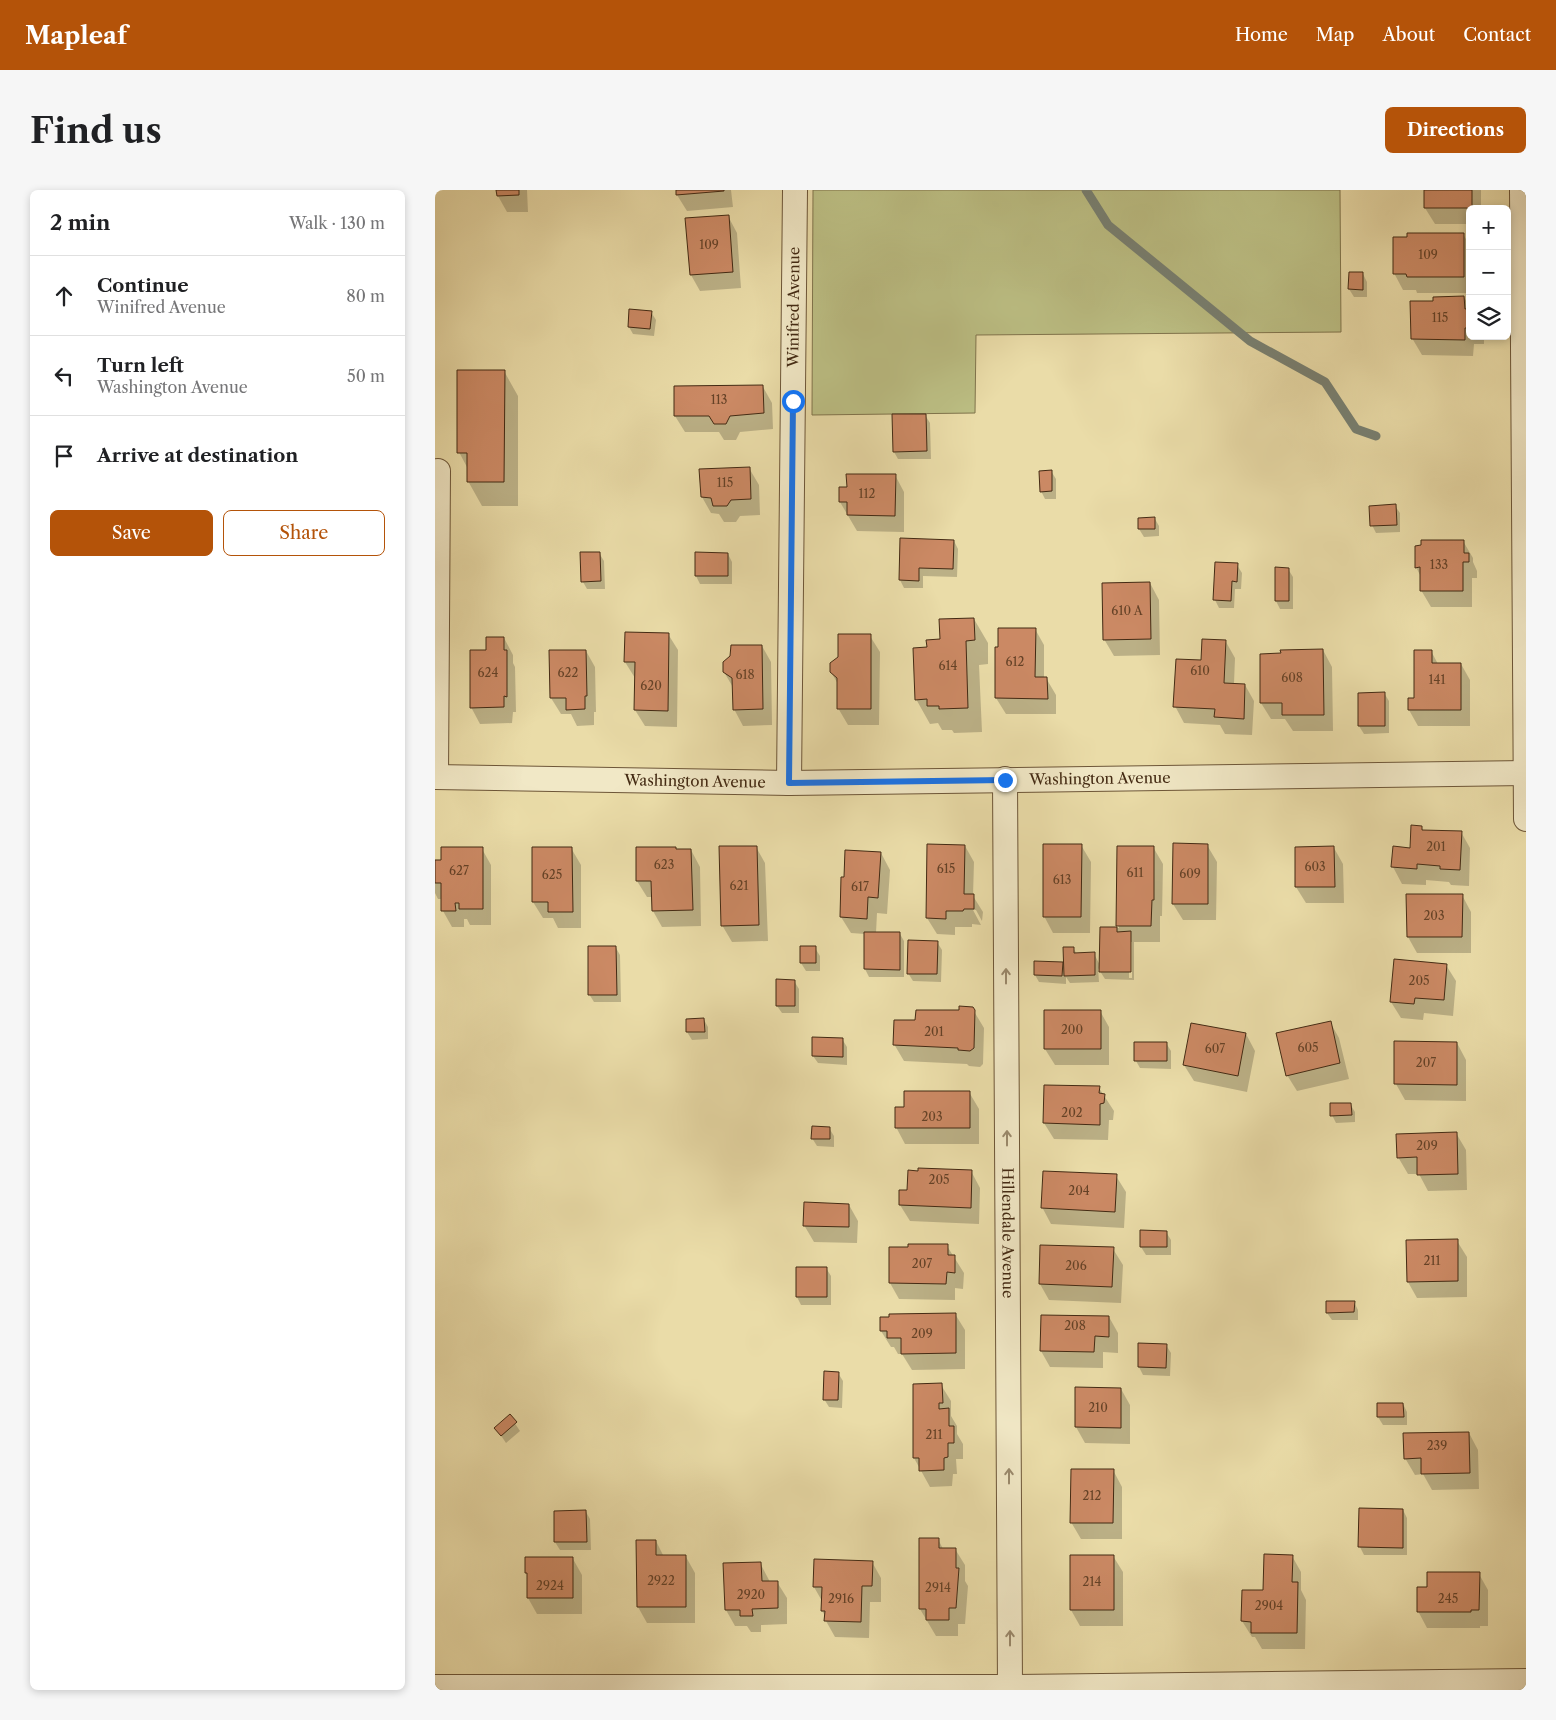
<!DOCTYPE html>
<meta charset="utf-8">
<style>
body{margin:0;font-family:"Libre Caslon Text",serif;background:#f6f6f6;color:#202124}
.controls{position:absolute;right:15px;top:15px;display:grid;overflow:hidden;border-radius:8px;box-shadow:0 2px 8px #0003}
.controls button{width:45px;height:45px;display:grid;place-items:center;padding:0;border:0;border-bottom:1px solid #e0e0e0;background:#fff;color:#202124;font:25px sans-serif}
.stop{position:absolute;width:15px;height:15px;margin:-11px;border:4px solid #1a73e8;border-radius:50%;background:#fff}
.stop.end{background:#1a73e8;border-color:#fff;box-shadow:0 1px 5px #0008}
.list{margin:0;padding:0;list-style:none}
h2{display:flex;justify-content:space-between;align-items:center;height:65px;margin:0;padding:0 20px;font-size:21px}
h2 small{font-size:16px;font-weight:400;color:#757577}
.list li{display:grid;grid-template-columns:32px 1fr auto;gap:15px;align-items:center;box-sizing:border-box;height:80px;padding:0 20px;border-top:1px solid #e0e0e0}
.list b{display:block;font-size:19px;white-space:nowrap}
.list p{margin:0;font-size:16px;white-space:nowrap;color:#757577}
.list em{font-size:16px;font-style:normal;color:#757577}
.actions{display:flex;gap:10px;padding:15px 20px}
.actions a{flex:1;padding:11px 0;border:1px solid #b45309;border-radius:8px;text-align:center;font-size:18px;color:#b45309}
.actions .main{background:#b45309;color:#fff}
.icon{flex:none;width:28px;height:28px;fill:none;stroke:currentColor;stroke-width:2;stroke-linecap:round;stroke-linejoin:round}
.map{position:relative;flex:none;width:1091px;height:1500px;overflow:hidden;border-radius:8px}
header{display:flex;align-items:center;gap:30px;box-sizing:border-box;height:70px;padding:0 25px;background:#b45309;color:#fff}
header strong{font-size:24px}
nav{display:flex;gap:28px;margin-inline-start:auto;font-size:18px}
.intro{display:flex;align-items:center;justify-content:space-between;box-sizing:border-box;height:120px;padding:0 30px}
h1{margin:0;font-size:35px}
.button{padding:12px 22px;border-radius:8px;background:#b45309;color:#fff;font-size:18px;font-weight:700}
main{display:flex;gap:30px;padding:0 30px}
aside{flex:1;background:#fff;border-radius:8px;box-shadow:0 2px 8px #0003}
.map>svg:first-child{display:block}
</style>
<header>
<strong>Mapleaf</strong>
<nav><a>Home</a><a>Map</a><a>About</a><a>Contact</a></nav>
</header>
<div class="intro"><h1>Find us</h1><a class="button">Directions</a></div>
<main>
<aside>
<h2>2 min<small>Walk · 130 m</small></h2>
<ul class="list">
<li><svg class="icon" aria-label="ahead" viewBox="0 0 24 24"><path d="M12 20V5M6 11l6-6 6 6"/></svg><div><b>Continue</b><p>Winifred Avenue</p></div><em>80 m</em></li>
<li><svg class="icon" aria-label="left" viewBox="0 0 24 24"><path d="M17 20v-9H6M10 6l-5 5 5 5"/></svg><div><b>Turn left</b><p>Washington Avenue</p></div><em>50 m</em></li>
<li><svg class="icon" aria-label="arrive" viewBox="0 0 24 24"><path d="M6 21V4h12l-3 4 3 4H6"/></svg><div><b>Arrive at destination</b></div></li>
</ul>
<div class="actions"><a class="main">Save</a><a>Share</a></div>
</aside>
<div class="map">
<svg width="1091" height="1500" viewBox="0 0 1091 1500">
<rect width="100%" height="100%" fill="#eadca8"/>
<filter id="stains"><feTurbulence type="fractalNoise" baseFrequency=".004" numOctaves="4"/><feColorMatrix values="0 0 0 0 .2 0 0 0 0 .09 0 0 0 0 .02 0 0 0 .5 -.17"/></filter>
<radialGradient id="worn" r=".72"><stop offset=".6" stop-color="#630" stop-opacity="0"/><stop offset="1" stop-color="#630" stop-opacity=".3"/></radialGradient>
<path fill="#bcbf84" stroke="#80744c" d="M378 0H905L906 142 541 145 540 223 377 225Z"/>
<path fill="#0003" fill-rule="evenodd" d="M63 0H92L93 22H72L63 6Z
M242 0H296L298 17 252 21 242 5Z
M990 0H1046V19H1035V34H1000L990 18Z
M293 26 302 43 306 98 265 101 256 85 251 30Z
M1028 44 1035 56V103H982L981 100H968L959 83Z
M928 84 932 92V107H919L914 99Z
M1029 107 1035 118V146H1049V154H1039L1038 166 987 165 977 148 999 112Z
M216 122 221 130 219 146 198 144 194 137Z
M69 181 83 206V316H47L33 291V279L24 262Z
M240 197H328L337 213 338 239 305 242 301 250H289L284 242H250L240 226Z
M490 225 495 233 496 269H463L459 262Z
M314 278 324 295 325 325 305 326 301 332H289L284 324 276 323 267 307 266 281Z
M616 281 621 289V309H610L606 301Z
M460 285 469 302V342L422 341 405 312 413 298Z
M960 316 965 323V342L941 343 937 335Z
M720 329 724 336V346L709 347 704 339Z
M519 351 523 359 522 387 488 386V398H469L465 390Z
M1028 351 1038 368V372L1042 381V388H1037V417H996L986 400V387L981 377Z
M164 363 169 371 170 399H152L148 392Z
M293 364 297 372V394H265L261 386Z
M802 375 807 383 806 399H800L799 418H784L780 410Z
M853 379 858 387V419H845L841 411Z
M715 393 724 410 725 465 679 466 669 449Z
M539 429 553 453V474L544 475 547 542 519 543 517 540H507L503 533 495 534 481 509 493 458Z
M600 439 609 455V488H611L621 505V524H571L561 508V459Z
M233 444 243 460 242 537 210 536 200 520V488L190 472Z
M435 446 445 462 444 535H413L403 518V494L396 482Z
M69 448 78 465V473L80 477 81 522H78L77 533 45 534 36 517Z
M791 452 800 468 799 494 810 495 819 511 817 545 790 544 785 535 749 533 740 516 767 471Z
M327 456 336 472 337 535 308 536 299 519V499L289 482Z
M888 460 897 477 898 541H858L850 529H836L826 513Z
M151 461 160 477 161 522H159V535L142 536 136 524H126L116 508 115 462Z
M996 461 1003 474H1026L1035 490V536H983L974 520 980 509Z
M949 503 954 511V543L929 544 924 536Z
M986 637 989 642H1026L1035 658 1034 696 1016 695 1014 692 991 690V695L967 694 958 677 959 658 976 659Z
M646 655 656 672 655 743H618L609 726Z
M772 655 782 672 781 730H748L738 714Z
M530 656 539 672 538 706 548 722 547 731 541 720H538L546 735 537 734V737H520V745L502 744 492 728Z
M321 657 330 673 333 751 297 752 287 735Z
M683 657H718L728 674 727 726H725V752H699V790L670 789 663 778 664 792 635 793 631 787V794L604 792 600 785 627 773 630 779 638 758 642 764H659L665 775 666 738H684ZM694 752H697V788H694Z
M98 658H136L146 675V738H123L118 728H108L98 712Z
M202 658H241L242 661 256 660 265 677 266 736 227 737 218 721V707H212L202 691Z
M899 658 908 674 909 713H871L861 697Z
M47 659 56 675V735H35L32 729H29V737H17L8 721V709H3L0 703V671H7Z
M446 663 455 680 452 724 442 723 441 743 465 744 469 751V787H434L430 779V744L416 743 406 727Z
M1027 705 1036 722V763H982L973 747Z
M502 752 507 760 506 792 478 791 473 783Z
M181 758 185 765 186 812H159L154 804Z
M380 758 385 766V781H371L366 773Z
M1011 775 1021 791 1018 826 989 823 988 830 966 828 956 812Z
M359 791 364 799V823H347L342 816Z
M537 818 549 838 548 874 545 877 534 876 532 874 469 871 459 854 481 832Z
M665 821 674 837V875H620L610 859Z
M269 830 273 837V849L257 850 252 842Z
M895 832 904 848 914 889 862 901 852 885Z
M811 844 820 861 812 902 759 891 749 875Z
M407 849 412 857V875L383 873 378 866Z
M731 853 736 861V879L705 878 701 871Z
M961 853H1022L1031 870V911L970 910 961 894Z
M664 898 679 921 678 930H674L673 950 619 949 609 933Z
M534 902 544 919V954H470L461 937Z
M915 914 920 922V932L901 933 897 925Z
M394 938 399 946V957L382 956 377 948Z
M1021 943 1031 960 1032 1000 993 1001 984 984H973L963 967Z
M536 981 545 998 544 1034 475 1031 465 1015V1001H473Z
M681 986 691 1002 689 1038 616 1034 607 1017Z
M414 1015 423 1031 422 1053 379 1052 369 1035Z
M731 1042 736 1050V1065H711L706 1057Z
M1022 1051 1032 1067V1107L982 1108 973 1092Z
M512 1056 529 1083 528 1099 520 1098V1110L464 1109 455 1093Z
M678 1059 688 1075 686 1113 614 1110 605 1094Z
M362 1078H391L396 1086V1115H366L362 1107Z
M919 1112 923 1120V1130H897L892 1123Z
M520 1124 530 1140V1179L477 1180 467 1164H463L459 1157H456L446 1141Z
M674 1127 683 1143V1163L668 1162V1178L615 1177 606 1161Z
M731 1155 736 1163 735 1186 708 1185 704 1177Z
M403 1183 408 1191 407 1218 394 1217 389 1209Z
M479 1195H506L516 1211V1226L522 1236V1244L528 1254V1269H521L522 1284H518L517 1296 495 1297 479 1268Z
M642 1199H686L695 1215V1254L650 1253 641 1237Z
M968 1214 972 1222V1235H948L943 1227Z
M75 1226 85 1241 71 1253 61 1238Z
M1034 1243 1043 1260 1044 1299 997 1300 988 1284 980 1285 970 1268Z
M678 1280 687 1297V1349H646L636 1332Z
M968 1320 972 1328V1365H929L925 1357Z
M120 1322H151L155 1329 156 1360H125L120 1352Z
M503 1349 508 1359H520L530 1375V1391L533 1396 530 1434H523V1446H501L485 1419Z
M221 1351 229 1367H251L260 1383V1433H212L203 1417Z
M678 1366 688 1382V1436H645L636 1420Z
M857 1366 866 1382V1400L871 1410 870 1459H827L820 1447H817L807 1431Z
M138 1369 147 1385V1424H102L93 1408V1386L91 1383Z
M437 1372 446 1388V1412H435L434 1448 400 1447 391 1431V1427L387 1421V1411L379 1397Z
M325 1373 335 1392H342L352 1408V1434L326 1435V1442H316L312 1436H300L291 1420Z
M1044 1384 1053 1400V1436H1045V1438H992L983 1421 993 1399Z"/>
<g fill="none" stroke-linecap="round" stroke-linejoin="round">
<path stroke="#788072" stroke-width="9" d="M651 0 673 35 815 151 890 192 921 239 941 246"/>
</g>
<path fill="#cb8964" stroke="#432a13" d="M61 0H84V5L62 6Z
M241 0H289V1L241 5Z
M989 0H1037V18H989Z
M294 25 298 82 255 85 250 28Z
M972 43H1029V87H972L971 84H958V47H972Z
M914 82H928V100L913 99Z
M1029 106 1030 119 1035 118V138H1030V150L976 149 975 111H998V107Z
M194 119 217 121 215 139 193 137Z
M22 180H70L69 292H32V263H22Z
M328 195 329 223 295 226 291 234H279L274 226H239V196Z
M457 224H491L492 261 458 262Z
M315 277 316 309 296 310 292 316H278L276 308 266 307 264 279Z
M617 280V301L605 302 604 281Z
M411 284H461L460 326 412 325V312H404V297H412Z
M961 314 962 335 935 336 934 316Z
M720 327V339H703V328Z
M465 348 519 350 518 379 484 378V391L464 390Z
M986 350H1029V363H1034V372H1028V401H985V377L980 378V356L986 355Z
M145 362H165L166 391 146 392Z
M260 362 293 363V386H260Z
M780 372 803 373 802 392 797 391 796 411 778 410Z
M840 377 854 378V411H840Z
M715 392 716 449 668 450 667 393Z
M539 428 540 450 531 451 533 518 504 519V516H492V509L480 510 478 458 492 457 491 450 505 449 504 429Z
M563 438H601L600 487H612L613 509 560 508V457H563Z
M190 442 234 443 233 521 199 520 200 472H189Z
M403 444H436V519H402V488L395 482V473L403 467Z
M51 447H69V460H72V507L69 506V517L35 518V460H51Z
M767 449 791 450 789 493 810 494 809 529 779 527 780 519 738 517 741 469 766 470Z
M296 455H327L328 519 298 520 297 488 288 482V472L295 466Z
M888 459 889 525H847V513H825V464L846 463 845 460Z
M114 460H151L152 506H150V519L131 520V508H115Z
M979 460H997V473H1026V520H973V508H979Z
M950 502V536H923V503Z
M976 635 987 636V640L1027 641 1025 680 1005 679V676L982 674V679L956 677 958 656 975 658Z
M738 653 773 654V714H737Z
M492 654 530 655 529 704H539V719H529L528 721H511V729L491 728Z
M608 654H647L646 727H608Z
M284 656H322L324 735 286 736Z
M682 656H719V710H717L716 736H681Z
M899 656 900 697H860V657Z
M6 657H48V719H24V713H20L21 721H6V693H0V670H6Z
M97 657H137L138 722H113V712H97Z
M201 657H241V659H256L258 720 217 721 216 691H201Z
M410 660 446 662 443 708 433 707 432 729 405 727 406 687H409Z
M971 704H1028L1027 747H972Z
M665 737H682V742L696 741V782H664Z
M429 742H465V780L429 779Z
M473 750 503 751 502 784H472Z
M153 756H181L182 805H153Z
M365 756H381V773H365Z
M628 757H639V763L660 762V785L629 786Z
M959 769 1012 774 1009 810 980 808 979 814 955 812Z
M599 771 628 772 627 786 599 785Z
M341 789 360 790V816H341Z
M524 816 538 817 540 820 539 858 535 861 523 860V858L458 855 459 830H480L481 820H524Z
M609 820H666V859H609Z
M269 828 270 842H251V829Z
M896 831 905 873 851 886 841 843Z
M756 833 811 843 803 886 748 875Z
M377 847 408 848V867L377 866Z
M959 851 1022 852V895L959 894Z
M699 852H732V871H699Z
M609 895 665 896 664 903 670 904 669 913 665 914V935L608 933Z
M469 901H535V938H460V917H469Z
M895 913H916L917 925 895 926Z
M377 936 395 937V949H376Z
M1022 942 1023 984 982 985V967L962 968 961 944Z
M483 978 537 980 536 1018 464 1015V1000H472L473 980 483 981Z
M608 981 682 984 680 1022 606 1018Z
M369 1012 414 1014V1037L368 1036Z
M705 1040 732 1041V1057H705Z
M1023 1049V1091L972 1092 971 1050Z
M473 1054H513V1065H520V1083L512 1082 511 1094 454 1093V1057H473Z
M605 1055 679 1057 677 1097 604 1094Z
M361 1077H392V1107H361Z
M891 1111H920L919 1122 891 1123Z
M521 1123V1163L466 1164V1148H452V1141H445V1127H454V1124Z
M606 1125 674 1126V1147L660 1146 659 1162 605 1161Z
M703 1153 732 1154 731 1178 703 1177Z
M389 1181 404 1182 403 1210H388Z
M507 1193 508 1213H504V1219L514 1218V1236H519V1253H513V1267L509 1268V1280L484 1281V1268H478V1194Z
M640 1197 686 1198V1238L640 1237Z
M942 1213H968L969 1227H942Z
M75 1224 82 1232 66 1246 59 1238Z
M1034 1242 1035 1283 986 1284V1268L969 1269 968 1243Z
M636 1279H679L678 1333H635Z
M924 1318 968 1319V1358L923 1357Z
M151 1320 152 1352H119V1321Z
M484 1348H504V1358H521V1378H524L521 1418H514V1430H491V1419H484Z
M201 1350H221V1365H251V1417H202Z
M829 1364 858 1365 857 1392H863L862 1443H816V1432L806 1431 807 1400H828Z
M635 1365H679V1420H635Z
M90 1367H138V1408H92V1383H90Z
M379 1369 438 1371 437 1396H427L426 1432 389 1431 390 1421H386L387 1397H378Z
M326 1372 327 1391H343V1418L317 1419 318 1426H305V1420H290L288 1373Z
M992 1382H1045L1044 1420H1036V1422H982V1397H992Z"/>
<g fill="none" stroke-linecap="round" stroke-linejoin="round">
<defs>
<g id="minor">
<path d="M1087 0 1091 629"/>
<path id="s1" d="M0 587 354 593 1091 583"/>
<path d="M1 587 3 281"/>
<path id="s2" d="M570 589 575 1497"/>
<path id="s3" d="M354 593 360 0"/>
<path d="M0 1497H575L1091 1491"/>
</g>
</defs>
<use href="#minor" stroke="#6d5638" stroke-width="26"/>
<use href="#minor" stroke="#f1e8c6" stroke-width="24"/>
</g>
<defs><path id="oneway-shaft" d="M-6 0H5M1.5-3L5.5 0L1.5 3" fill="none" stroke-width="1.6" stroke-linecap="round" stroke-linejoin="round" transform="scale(1.25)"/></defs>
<g stroke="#9a896c">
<use href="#oneway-shaft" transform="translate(571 786) rotate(-90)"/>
<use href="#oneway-shaft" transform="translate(572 948) rotate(-90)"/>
<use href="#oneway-shaft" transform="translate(574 1286) rotate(-90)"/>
<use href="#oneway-shaft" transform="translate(575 1448) rotate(-90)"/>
</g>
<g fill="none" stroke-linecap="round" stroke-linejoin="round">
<path stroke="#1a73e8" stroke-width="6" d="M358 211 354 593 570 590"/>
</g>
<g text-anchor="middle" stroke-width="4.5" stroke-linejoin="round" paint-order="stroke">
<g font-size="12" fill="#654227">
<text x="274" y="59">109</text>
<text x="993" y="69">109</text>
<text x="1005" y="132">115</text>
<text x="284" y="214">113</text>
<text x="290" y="297">115</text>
<text x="432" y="308">112</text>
<text x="1004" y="379">133</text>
<text x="692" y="425">610 A</text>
<text x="580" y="476">612</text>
<text x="513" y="480">614</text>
<text x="765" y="485">610</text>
<text x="53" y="487">624</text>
<text x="133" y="487">622</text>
<text x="310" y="489">618</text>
<text x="857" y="492">608</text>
<text x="1002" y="494">141</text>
<text x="216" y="500">620</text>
<text x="1001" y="661">201</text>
<text x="229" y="679">623</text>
<text x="880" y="681">603</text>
<text x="511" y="683">615</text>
<text x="24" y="685">627</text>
<text x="700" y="687">611</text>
<text x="755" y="688">609</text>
<text x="117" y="689">625</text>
<text x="627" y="694">613</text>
<text x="304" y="700">621</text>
<text x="425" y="701">617</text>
<text x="999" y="730">203</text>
<text x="984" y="795">205</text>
<text x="637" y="844">200</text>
<text x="499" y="846">201</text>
<text x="873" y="862">605</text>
<text x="780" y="863">607</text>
<text x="991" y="877">207</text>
<text x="637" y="927">202</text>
<text x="497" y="931">203</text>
<text x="992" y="960">209</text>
<text x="504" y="994">205</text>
<text x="644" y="1005">204</text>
<text x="997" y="1075">211</text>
<text x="487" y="1078">207</text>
<text x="641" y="1080">206</text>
<text x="640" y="1140">208</text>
<text x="487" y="1148">209</text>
<text x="663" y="1222">210</text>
<text x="499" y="1249">211</text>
<text x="1002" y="1260">239</text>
<text x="657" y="1310">212</text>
<text x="226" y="1395">2922</text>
<text x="657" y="1396">214</text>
<text x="115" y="1400">2924</text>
<text x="503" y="1402">2914</text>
<text x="316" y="1409">2920</text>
<text x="406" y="1413">2916</text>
<text x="1013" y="1413">245</text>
<text x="834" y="1420">2904</text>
</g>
<g font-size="15" fill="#432a13" stroke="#f1e8c6">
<text dy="5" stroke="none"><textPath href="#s3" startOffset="476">Winifred Avenue</textPath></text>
<text dy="5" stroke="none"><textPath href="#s1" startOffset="665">Washington Avenue</textPath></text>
<text dy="5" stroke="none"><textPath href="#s1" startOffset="260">Washington Avenue</textPath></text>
<text dy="5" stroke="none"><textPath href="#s2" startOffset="454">Hillendale Avenue</textPath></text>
</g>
</g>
<rect width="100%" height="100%" filter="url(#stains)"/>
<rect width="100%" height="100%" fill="url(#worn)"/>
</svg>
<div class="controls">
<button>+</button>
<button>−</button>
<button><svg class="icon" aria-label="layers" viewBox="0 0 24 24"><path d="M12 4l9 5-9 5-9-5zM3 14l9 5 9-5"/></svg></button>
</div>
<div class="stop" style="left:358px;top:211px"></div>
<div class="stop end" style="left:570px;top:590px"></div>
</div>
</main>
